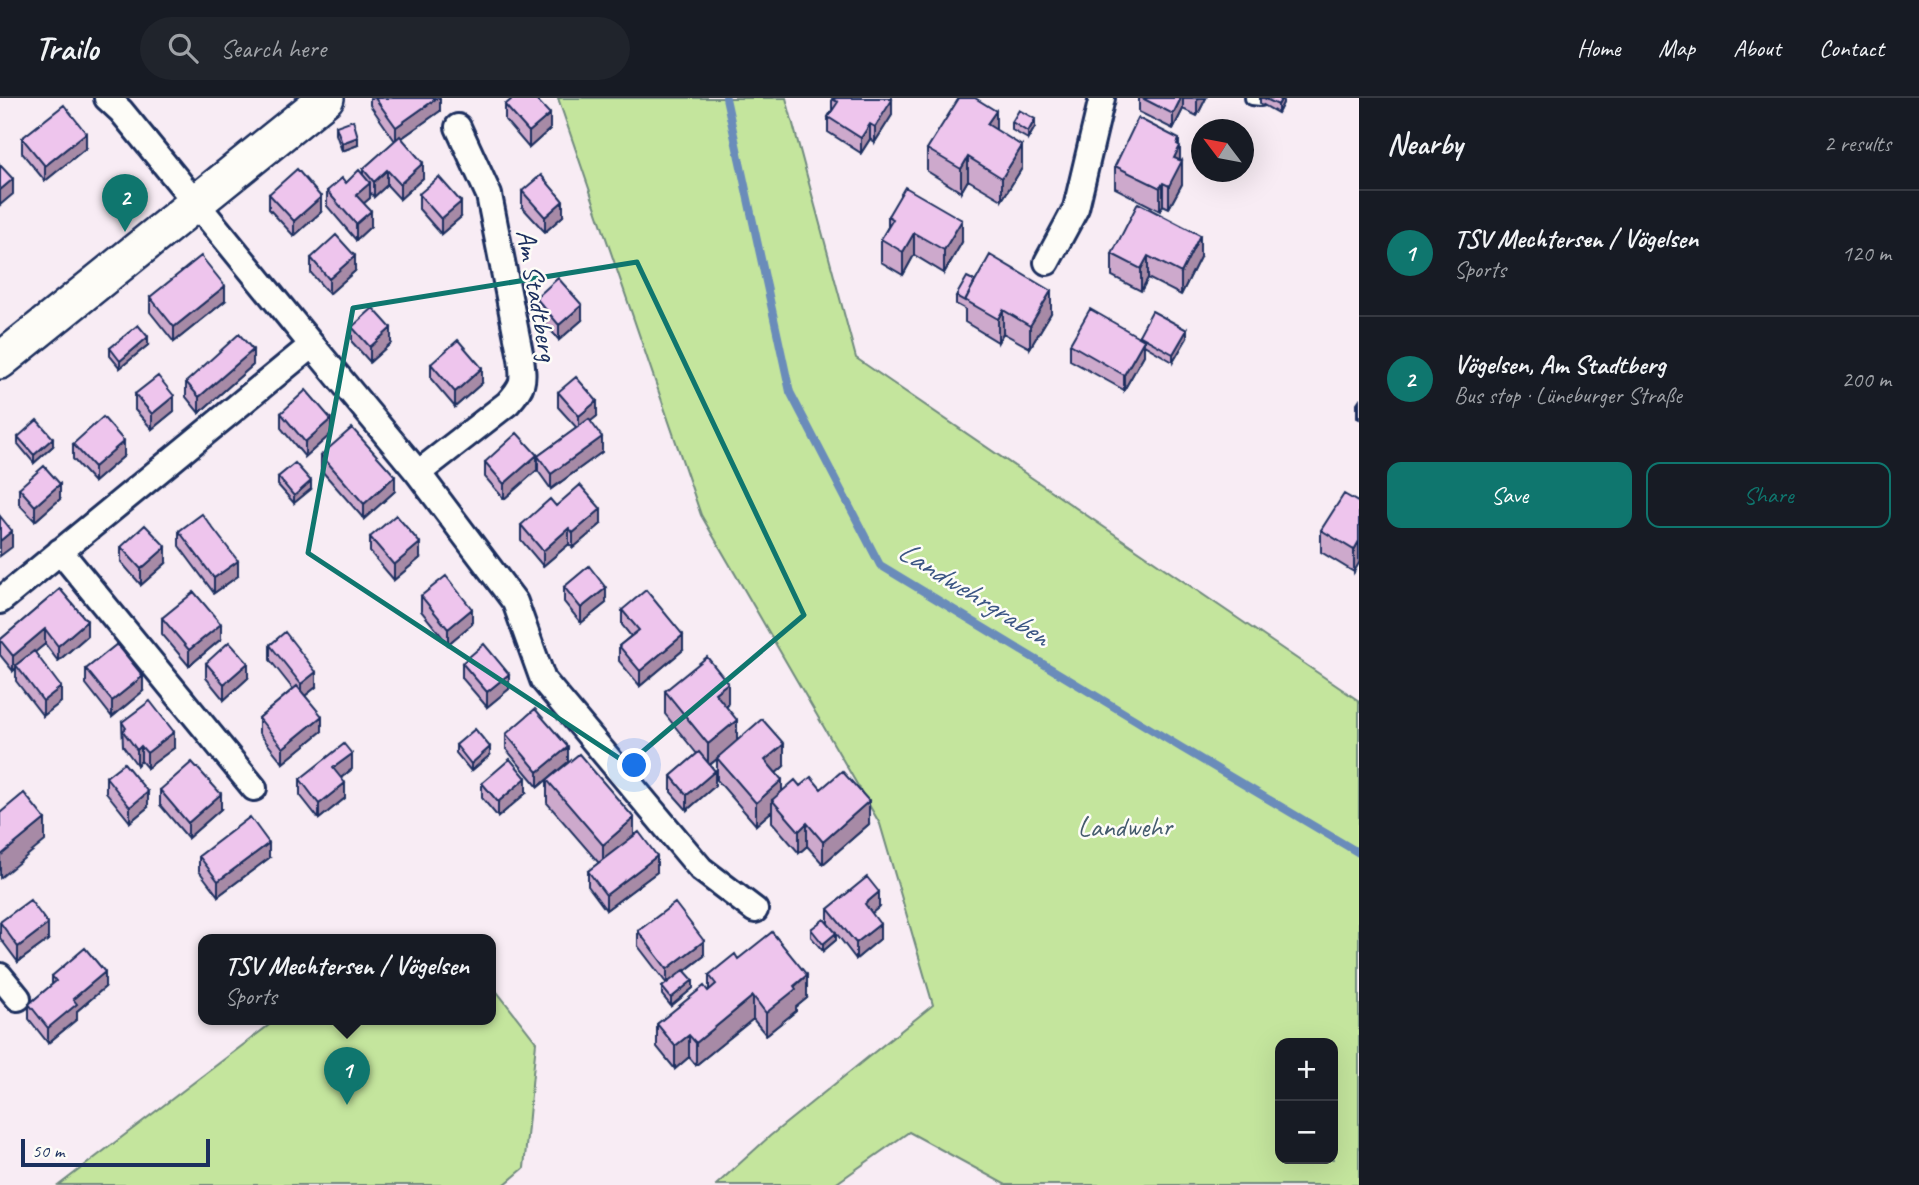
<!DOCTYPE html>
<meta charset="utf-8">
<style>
body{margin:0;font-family:Caveat,sans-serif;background:#20242c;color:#f1f3f6}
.controls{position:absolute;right:21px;bottom:21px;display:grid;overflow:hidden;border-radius:14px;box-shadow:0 7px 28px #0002}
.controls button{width:63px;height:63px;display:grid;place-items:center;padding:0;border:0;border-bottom:2px solid #363941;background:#171b24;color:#f1f3f6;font:35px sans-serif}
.compass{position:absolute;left:1191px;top:21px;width:63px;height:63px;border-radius:50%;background:#171b24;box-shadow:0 7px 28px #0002;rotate:302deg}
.scale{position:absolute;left:21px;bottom:18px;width:189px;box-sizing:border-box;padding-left:7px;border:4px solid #1b2f5e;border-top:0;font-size:19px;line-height:24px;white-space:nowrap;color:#1b2f5e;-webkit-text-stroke:5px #fdfcf7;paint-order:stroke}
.you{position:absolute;left:635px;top:668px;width:24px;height:24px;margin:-18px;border:5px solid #fff;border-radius:50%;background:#1a73e8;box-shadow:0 0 0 10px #1a73e833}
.badge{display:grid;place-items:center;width:46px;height:46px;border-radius:50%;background:#0f766e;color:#fff;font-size:23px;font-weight:700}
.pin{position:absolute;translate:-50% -58px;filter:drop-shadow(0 2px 4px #0008)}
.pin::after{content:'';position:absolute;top:37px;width:24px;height:21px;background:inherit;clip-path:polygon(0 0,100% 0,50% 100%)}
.popup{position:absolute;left:198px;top:836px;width:298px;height:91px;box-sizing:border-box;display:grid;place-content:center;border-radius:14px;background:#171b24;filter:drop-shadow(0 2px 5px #0005);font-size:23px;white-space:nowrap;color:#9ea1a6}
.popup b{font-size:26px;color:#f1f3f6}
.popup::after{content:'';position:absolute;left:50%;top:100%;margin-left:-14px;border:14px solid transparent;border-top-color:#171b24}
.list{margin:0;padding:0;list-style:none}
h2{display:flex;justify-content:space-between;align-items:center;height:91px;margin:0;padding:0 28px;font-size:30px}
h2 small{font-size:23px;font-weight:400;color:#9ea1a6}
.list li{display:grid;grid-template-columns:46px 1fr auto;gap:21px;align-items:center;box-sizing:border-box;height:126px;padding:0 28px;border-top:2px solid #363941}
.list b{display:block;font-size:26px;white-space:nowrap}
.list p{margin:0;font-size:23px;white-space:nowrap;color:#9ea1a6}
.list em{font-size:23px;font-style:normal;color:#9ea1a6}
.actions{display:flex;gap:14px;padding:21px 28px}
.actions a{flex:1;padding:16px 0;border:2px solid #0f766e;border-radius:14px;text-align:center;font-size:24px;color:#0f766e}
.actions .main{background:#0f766e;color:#fff}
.icon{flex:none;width:38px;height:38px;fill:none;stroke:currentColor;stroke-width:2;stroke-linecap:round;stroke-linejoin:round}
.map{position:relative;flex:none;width:1359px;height:1087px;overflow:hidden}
header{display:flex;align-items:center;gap:42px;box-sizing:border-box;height:98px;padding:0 35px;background:#171b24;border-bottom:2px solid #363941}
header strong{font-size:33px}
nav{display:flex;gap:38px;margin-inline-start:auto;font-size:24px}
.search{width:490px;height:63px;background:#20242c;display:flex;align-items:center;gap:18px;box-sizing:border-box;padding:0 24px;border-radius:38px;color:#9ea1a6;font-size:26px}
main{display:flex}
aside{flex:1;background:#171b24}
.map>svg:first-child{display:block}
</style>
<header>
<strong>Trailo</strong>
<div class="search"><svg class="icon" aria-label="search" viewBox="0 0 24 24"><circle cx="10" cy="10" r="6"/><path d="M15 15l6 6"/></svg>Search here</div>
<nav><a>Home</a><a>Map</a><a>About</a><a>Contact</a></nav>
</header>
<main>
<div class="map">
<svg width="1359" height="1087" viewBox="0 0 1359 1087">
<rect width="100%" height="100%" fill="#f8ecf4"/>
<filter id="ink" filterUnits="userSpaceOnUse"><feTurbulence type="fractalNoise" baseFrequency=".0143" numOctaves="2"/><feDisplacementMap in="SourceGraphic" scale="14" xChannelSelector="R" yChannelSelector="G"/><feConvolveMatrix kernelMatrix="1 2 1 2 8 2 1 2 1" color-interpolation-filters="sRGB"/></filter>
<g filter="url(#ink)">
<path fill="#c4e59d" stroke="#708a7e" stroke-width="2" fill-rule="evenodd" d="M558 0H786L856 260 1359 603V1087H1006L909 1034 834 1087H716L770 1038 933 907 880 726 701 417ZM1280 945H1333V1061H1280Z
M491 886 536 944 524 1070 504 1087H59L277 921H490Z"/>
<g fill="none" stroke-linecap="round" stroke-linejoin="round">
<path stroke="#6a8cba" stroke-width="8" d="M726 0 790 294 880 467 1182 650 1359 755"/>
<defs>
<path id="lane" d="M1252 0 1261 1"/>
<path id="street" d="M1047 164 1076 110 1102 0
M312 247 418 375 515 504 543 582 701 771 755 812
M418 375 508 305C524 287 524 284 521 260L489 97 458 29
M60 453 254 690
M0 503 312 247 121 13 107 0
M0 878 18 900"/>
<path id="secondary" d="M0 263 326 0"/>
</defs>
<use href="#lane" stroke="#1b2f5e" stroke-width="18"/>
<use href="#street" stroke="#1b2f5e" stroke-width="30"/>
<use href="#secondary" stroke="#1b2f5e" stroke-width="40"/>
<use href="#lane" stroke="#fdfcf7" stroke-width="12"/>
<use href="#street" stroke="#fdfcf7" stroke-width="24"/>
<use href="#secondary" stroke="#fdfcf7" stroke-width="35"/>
</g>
<path fill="#cda9cc" stroke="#1b2f5e" stroke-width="2" d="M370 0H440V13L402 40 423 80 400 101 387 87 374 99 370 94V100L364 105 371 128 356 142 327 108V93L363 77V71L395 43 370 7Z
M892 0V17L875 44 870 41 861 55 828 34V19L832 12V1Z
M1139 0H1206L1197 18 1183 11 1173 31 1139 14Z
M1260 0H1283V5L1278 15 1260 5Z
M505 7 550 31 529 50 505 22Z
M1012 24 1035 29 1028 41 1012 32Z
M336 28 358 47 342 53 336 36Z
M996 32 1022 70 1002 102 968 82 961 94 927 73V51Z
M22 40 86 50 45 83 22 55Z
M1179 47 1182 86 1169 110 1163 107 1160 113 1115 90V68Z
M522 93 563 118 545 134 522 109Z
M269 96 321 114 294 138 269 111Z
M419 96 461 119 441 136 419 111Z
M888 118 962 144 944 175 914 157 903 177 881 164V141L888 129Z
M1112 156 1200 159 1181 197 1148 180 1141 193 1112 178Z
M311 160 355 173 329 196 311 175Z
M975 183 1051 215 1030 250 1003 235 998 244 965 224V211L956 206V198Z
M150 199 225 203 174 244 150 214Z
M536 200 582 222 559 242 536 215Z
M352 229 391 245 370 264 352 244Z
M1139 237 1187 240 1173 264 1144 247V257L1124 292 1070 262V246L1139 239Z
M148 247 120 270 110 258V250Z
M431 266 482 285 455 309 431 281Z
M253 267 199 315 186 299V284Z
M558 294 597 318 590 323 602 354 551 391 538 373V358L577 330 558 309Z
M135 296 174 313 152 331 135 312Z
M1359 302V321L1357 320V305Z
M281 315 331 336 305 359 281 330Z
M18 339 53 348 34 365 18 346Z
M73 346 124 358 94 384 73 361Z
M321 357 395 393 364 421 321 372Z
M485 364 537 372 504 401 485 379Z
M278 379 311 391 294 405 278 387Z
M19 390 60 401 35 423 19 406Z
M1358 404 1354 474 1321 454V432Z
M556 408 601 426 573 450 569 446 543 468 521 442V427Z
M179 433 238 478 214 495 179 448Z
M370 439 420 460 394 482 370 454Z
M121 449 166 465 141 487 121 464Z
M564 489 606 505 581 525 564 504Z
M60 491 87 538 58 563 45 546 35 554 61 604 43 618 16 583V570L13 573 0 557V542Z
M421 498 472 526 448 546 421 513Z
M622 512 683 552 640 588 619 563V548L631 538 622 527Z
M162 520 221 541 189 568 162 536Z
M270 547 316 589 305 598 322 633 283 665 259 635V620L293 591 270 562Z
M206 565 248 580 224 602 206 580Z
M462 565 509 591 487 609 462 580Z
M86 571 143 593 112 619 86 586Z
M665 593 728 607 726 609 737 642 784 668 776 675 782 693 800 688 821 691 869 726 823 766 807 748 799 755 772 724V713L756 727 717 682V661L710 667 715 688 687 712 671 694V678L697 656 665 616Z
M122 624 174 650 147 670 141 663 137 667 123 648Z
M506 636 568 664 538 689 506 651Z
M456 647 490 657 471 673 456 655Z
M352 671 341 680 345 700 319 721 300 697V681Z
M106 679 148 709 130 724 106 694Z
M547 682 634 738 657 774 606 812 588 788V773L599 765 547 705Z
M482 685 526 695 498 719 482 700Z
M160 692 221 711 188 740 160 707Z
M199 758 269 760 218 798 199 773Z
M879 809 872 815 880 841 856 861 836 835V842L823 853 811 839V831L828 825V811Z
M0 824 48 842 18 864 0 840Z
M638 833 704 858 685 873 693 890 671 908 662 897V889L667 886 638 848Z
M738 861 807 900 796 909V913L766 937 753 921 696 967 689 959 675 971 657 949V926L709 892V877Z
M52 878 105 889 77 913V921L48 945 29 921V906L52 887Z"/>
<path fill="#a78aa6" stroke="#1b2f5e" stroke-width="2" d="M437 0H440V13L396 44V29Z
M887 0H892V17L875 44V29Z
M1181 0H1183V11L1173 31V16Z
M1199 0H1206L1197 18V3Z
M1282 0H1283V5L1278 15V7Z
M996 13V35L987 26Z
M550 16V31L529 50V34Z
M1035 21V29L1028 41V34Z
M870 26V41L861 55V40Z
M86 35V50L45 83V68Z
M358 39V47L342 53V45Z
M1179 41V50L1180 48V66L1182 63V86L1169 110V88L1177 46Z
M1022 48V70L1002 102V80Z
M968 59V82L961 94V71Z
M423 65V80L400 101V86Z
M387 72V87L374 99V84Z
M13 81V96L0 107V92Z
M370 85V100L356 112V97Z
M1163 85V107L1160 113V90Z
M321 99V114L294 138V123Z
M563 103V118L545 134V119Z
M461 104V119L441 136V121Z
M371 113V128L356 142V126Z
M962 122V144L944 175V152Z
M914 135V157L903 177V154Z
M1200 137V159L1181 197V175Z
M355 158V173L329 196V181Z
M1148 158V180L1141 193V171Z
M225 188V203L174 244V229Z
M1051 193V215L1030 250V228Z
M582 207V222L559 242V227Z
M1003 212V235L998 244V221Z
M391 230V245L370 264V249Z
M1187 232V240L1173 264V256Z
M148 239V247L120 270V263Z
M1144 242V257L1124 292V277Z
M253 252V267L199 315V299Z
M482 270V285L455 309V294Z
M174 298V313L152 331V316Z
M597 303V318L579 333V318Z
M331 321V336L305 359V344Z
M602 339V354L551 391V376Z
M53 340V348L34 365V357Z
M124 343V358L94 384V369Z
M537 357V372L504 401V386Z
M395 378V393L364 421V406Z
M311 383V391L294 405V398Z
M60 386V401L35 423V408Z
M601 411V426L573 450V435Z
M569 430V446L543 468V453Z
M12 433V449L0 458V443Z
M1359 443V465L1354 474V452Z
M420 445V460L394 482V467Z
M166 449V465L141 487V471Z
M238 463V478L214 495V480Z
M606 490V505L581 525V510Z
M472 511V526L448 546V531Z
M87 523V538L58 563V548Z
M221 526V541L189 568V552Z
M45 531V546L17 569 16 567V570L13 573V558Z
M683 537V552L640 588V573Z
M248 565V580L224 602V586Z
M316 574V589L301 601V586Z
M509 576V591L487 609V594Z
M143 578V593L112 619V603Z
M728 585V607L715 618V595Z
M61 589V604L43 618V603Z
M322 618V633L283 665V650Z
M737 622V645L708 668V646Z
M174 634V650L147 670V655Z
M784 646V668L765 685V662Z
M141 648V663L137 667V652Z
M490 649V657L471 673V666Z
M568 649V664L538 689V674Z
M352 656V671L333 686V670Z
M715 673V688L687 712V697Z
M526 680V695L498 719V704Z
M782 682V704L772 702V713L756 727V705Z
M345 685V700L319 721V706Z
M148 694V709L130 724V709Z
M221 696V711L188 740V725Z
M869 703V726L823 766V744Z
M634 720V743L603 770V747Z
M45 721V743L0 780V758Z
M807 725V748L799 755V733Z
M269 745V760L218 798V783Z
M657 758V774L606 812V797Z
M879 794V809L865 821V806Z
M48 826V842L18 864V849Z
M880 826V841L856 861V845Z
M836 835V842L823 853V846Z
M704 843V858L667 886V871Z
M105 874V889L77 913V921L48 945V930L73 901Z
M807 877V900L796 909V913L766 937V915Z
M693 882V890L671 908V900Z
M753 898V921L696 967V945Z
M689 937V959L675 971V948Z"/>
<path fill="#eec5ed" stroke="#1b2f5e" stroke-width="2" d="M375 0H437L396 29Z
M513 0H535L550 16 529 34 505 7Z
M833 0H888L892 2 875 29 870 26 861 40 828 19 838 4 832 1Z
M959 0H975L996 13 987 26 1022 48 1002 80 968 59 961 71 927 51Z
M1142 0H1181L1173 16Z
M1264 0H1282L1278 7Z
M64 7 86 35 45 68 22 40Z
M1019 12 1035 21 1028 34 1012 24Z
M1138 20 1179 41 1177 46 1180 48 1174 60 1182 63 1169 88 1163 85 1160 90 1115 68Z
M353 22 358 39 342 45 336 28Z
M400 38 423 65 400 86 387 72 374 84 363 71Z
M0 67 13 81 0 92Z
M297 71 321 99 294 123 269 96Z
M359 72 370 85 356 97 371 113 356 126 327 93 342 80 346 85Z
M541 77 563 103 545 119 522 93Z
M439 79 461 104 441 121 419 96Z
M905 89 962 122 944 152 914 135 903 154 881 141 893 121 888 118Z
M1138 105 1200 137 1181 175 1148 158 1141 171 1112 156Z
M336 137 355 158 329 181 311 160Z
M990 157 1051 193 1030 228 1003 212 998 221 965 202Z
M201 158 225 188 174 229 150 199Z
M967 179 975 183 965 203 956 198Z
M558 180 582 207 559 227 536 200Z
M373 210 391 230 370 249 352 229Z
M1090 211 1144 242 1124 277 1070 246Z
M1152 213 1187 232 1173 256 1139 237Z
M138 227 148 239 120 263 110 250Z
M239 236 253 252 199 299 186 284Z
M458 242 482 270 455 294 431 266Z
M158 278 174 298 152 316 135 296Z
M576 279 597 303 579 318 558 294Z
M306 292 331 321 305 344 281 315Z
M103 319 124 343 94 369 73 346Z
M589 321 602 339 551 376 538 358Z
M37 322 53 340 34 357 18 339Z
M352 330 395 378 364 406 321 357Z
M517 335 537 357 504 386 485 364Z
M295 365 311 383 294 398 278 379Z
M44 368 60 386 35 408 19 390Z
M580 387 601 411 573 435 569 430 543 453 521 427 550 401 556 408Z
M1344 396 1358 404 1359 402V443L1354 452 1321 432Z
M202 416 238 463 214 480 179 433Z
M396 417 420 445 394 467 370 439Z
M0 418 12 433 0 443Z
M145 427 166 449 141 471 121 449Z
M589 468 606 490 581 510 564 489Z
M446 478 472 511 448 531 421 498Z
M60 491 87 523 58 548 45 531 13 558 0 542Z
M646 492 683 537 640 573 619 548 639 532 622 512Z
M194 494 221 526 189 552 162 520Z
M285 534 316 574 301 586 270 547Z
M229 544 248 565 224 586 206 565Z
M117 546 143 578 112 603 86 571Z
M484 546 509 576 487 594 462 565Z
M34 553 61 589 43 603 16 567Z
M707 559 728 585 715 595 737 622 708 646 665 593Z
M297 588 322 618 283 650 259 620Z
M150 603 174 634 147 655 141 648 137 652 123 633 126 630 122 624Z
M535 611 568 649 538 674 506 636Z
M762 621 784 646 765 662 782 682 756 705 717 660Z
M475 631 490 649 471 666 456 647Z
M344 646 352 656 333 670 345 685 319 706 300 681Z
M699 654 715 673 687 697 671 678Z
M579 656 634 720 603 747 547 682Z
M510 661 526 680 498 704 482 685Z
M192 664 221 696 188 725 160 692Z
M124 665 148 694 130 709 106 679Z
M842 673 869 703 823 744 807 725 799 733 772 702 795 682 800 688 811 679 821 691Z
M24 695 45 721 0 758V715Z
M250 719 269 745 218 783 199 758Z
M639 734 657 758 606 797 588 773Z
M867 779 879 794 865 806 880 826 856 845 828 811Z
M30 802 48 826 18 849 0 824Z
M675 805 704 843 667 871 638 833Z
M824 821 836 835 823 846 811 831Z
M772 834 807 877 794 888 796 891 766 915 753 898 696 945 689 937 675 948 657 926 704 888 708 893 716 886 709 877 735 856 738 861Z
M85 850 105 874 73 901 77 906 48 930 29 906 56 883 52 878Z
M684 872 693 882 671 900 662 889Z"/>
</g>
<path fill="none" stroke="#0f766e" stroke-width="5" stroke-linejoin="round" d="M637 164 804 517 628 666 308 455 353 210Z"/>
<g text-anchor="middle" stroke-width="5" stroke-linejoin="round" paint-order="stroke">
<g font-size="28" fill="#1b2f5e" stroke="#fdfcf7">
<text transform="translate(538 197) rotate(80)" y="10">Am Stadtberg</text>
</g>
<g font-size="28" fill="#455c6e" stroke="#fdfcf7">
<text x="1125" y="738">Landwehr</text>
</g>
<g font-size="30" font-style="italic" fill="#3c5684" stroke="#fdfcf7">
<text transform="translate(974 495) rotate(32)" y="10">Landwehrgraben</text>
</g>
</g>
</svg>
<div class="controls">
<button>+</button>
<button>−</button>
</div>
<svg class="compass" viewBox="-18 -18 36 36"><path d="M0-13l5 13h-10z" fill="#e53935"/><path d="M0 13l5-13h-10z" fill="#9ea1a6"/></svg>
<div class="scale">50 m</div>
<div class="you"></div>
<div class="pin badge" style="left:347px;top:1007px">1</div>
<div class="popup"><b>TSV Mechtersen / Vögelsen</b>Sports</div>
<div class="pin badge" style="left:125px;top:134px">2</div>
</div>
<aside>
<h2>Nearby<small>2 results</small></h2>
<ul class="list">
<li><span class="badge">1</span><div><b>TSV Mechtersen / Vögelsen</b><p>Sports</p></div><em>120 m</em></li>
<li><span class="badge">2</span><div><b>Vögelsen, Am Stadtberg</b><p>Bus stop · Lüneburger Straße</p></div><em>200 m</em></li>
</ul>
<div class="actions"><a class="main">Save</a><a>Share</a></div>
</aside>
</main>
